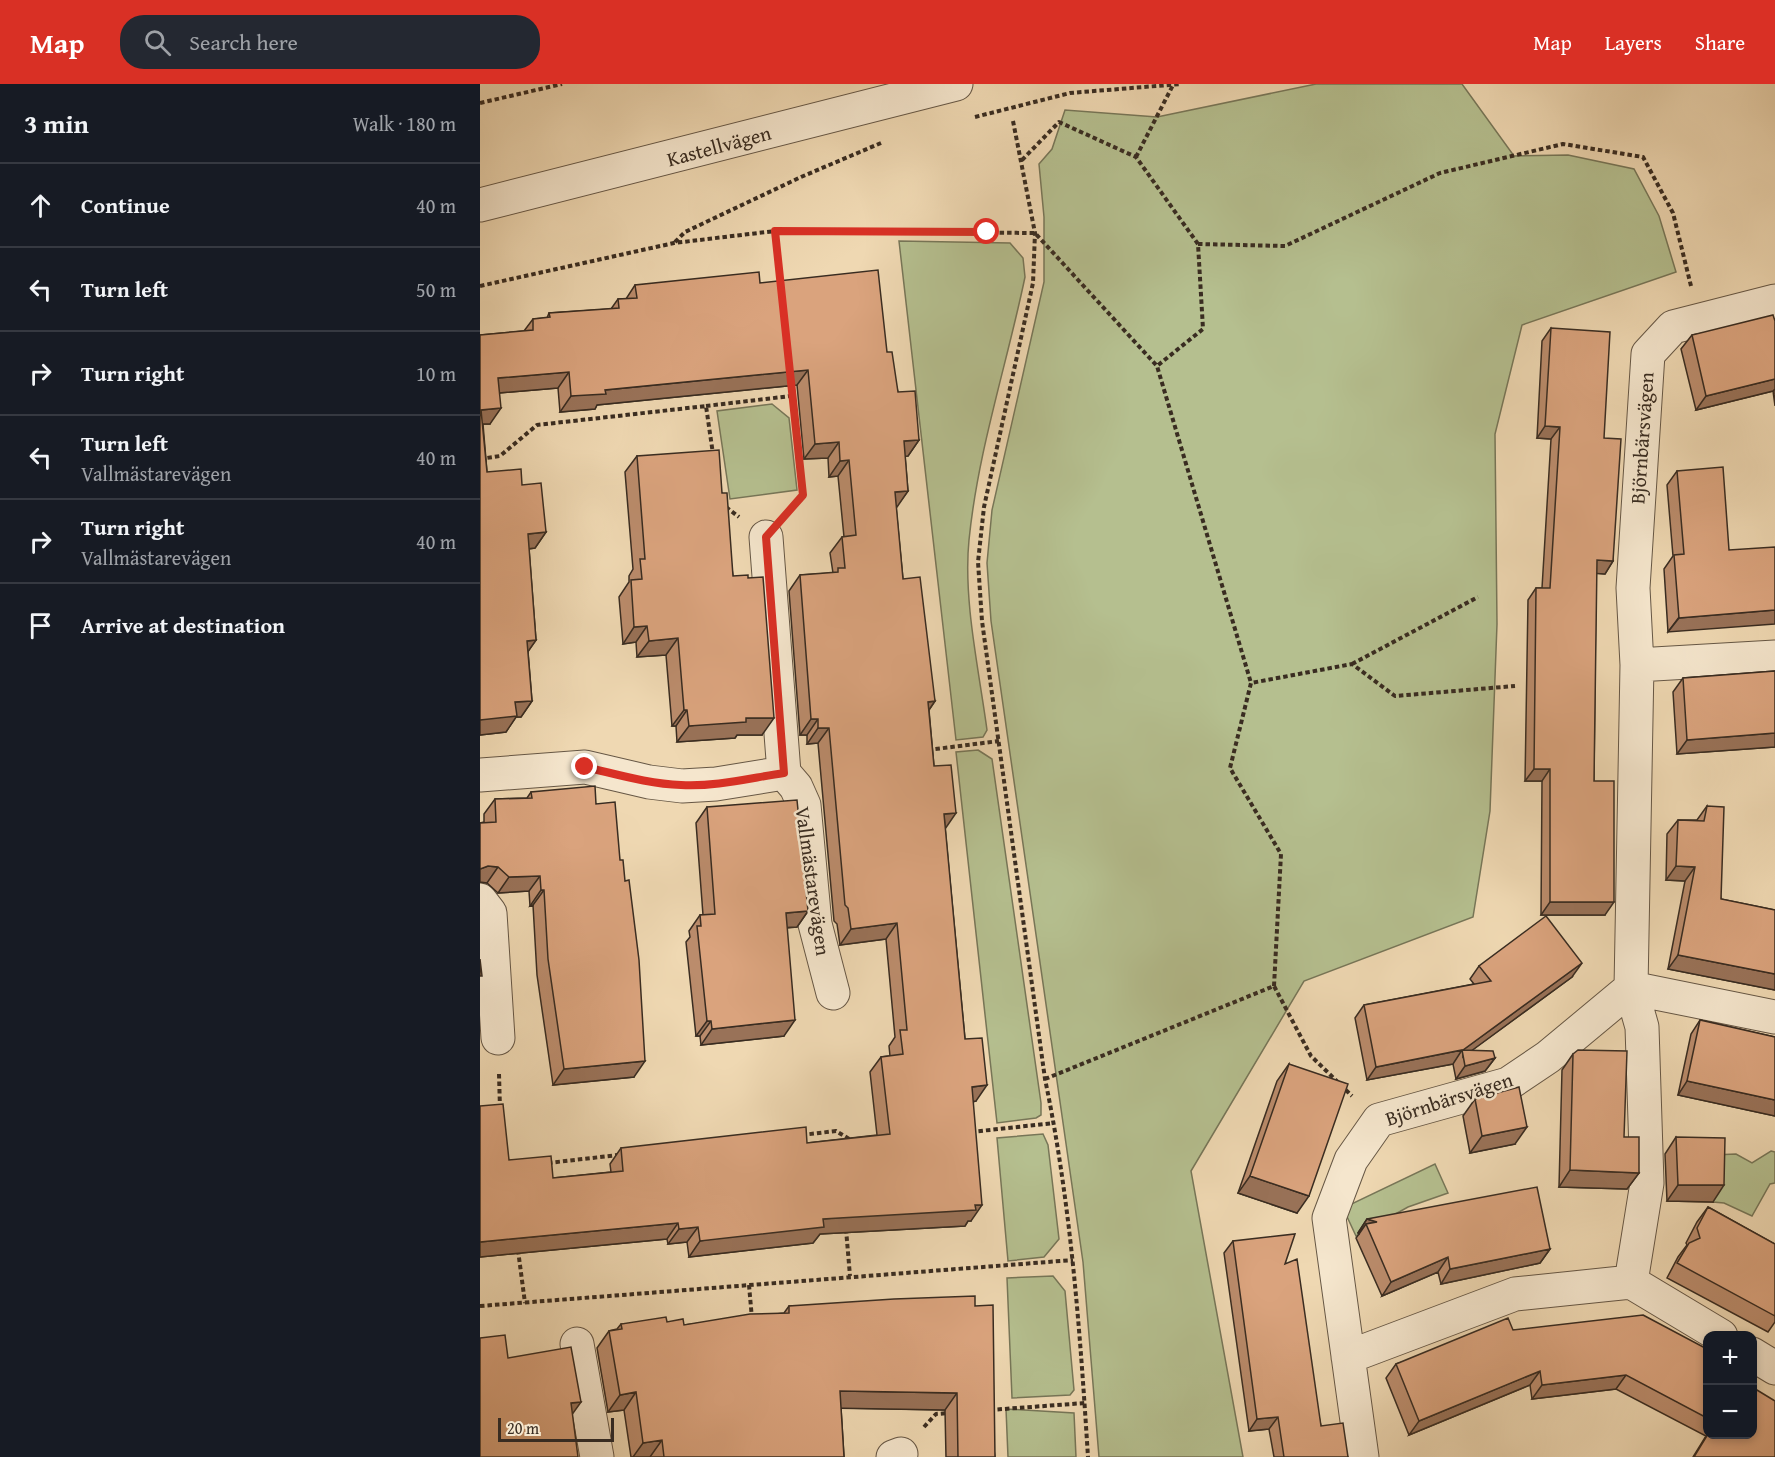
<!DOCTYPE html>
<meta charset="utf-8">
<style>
body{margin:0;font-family:"Gentium Book Plus",serif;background:#242831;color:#f1f3f6}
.controls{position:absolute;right:18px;bottom:18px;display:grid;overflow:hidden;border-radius:12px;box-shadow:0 3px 9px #0003}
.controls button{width:54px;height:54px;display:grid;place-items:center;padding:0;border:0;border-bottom:2px solid #363941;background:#171b24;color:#f1f3f6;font:30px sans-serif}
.scale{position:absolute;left:18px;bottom:15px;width:116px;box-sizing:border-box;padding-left:6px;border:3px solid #392c21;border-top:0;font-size:16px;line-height:21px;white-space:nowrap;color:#392c21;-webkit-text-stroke:4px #f5e6cd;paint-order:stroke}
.stop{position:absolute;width:18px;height:18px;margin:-14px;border:4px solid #d93025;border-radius:50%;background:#fff}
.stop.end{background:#d93025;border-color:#fff;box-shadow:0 2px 6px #0008}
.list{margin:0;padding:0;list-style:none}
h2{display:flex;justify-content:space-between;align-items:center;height:78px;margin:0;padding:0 24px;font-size:26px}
h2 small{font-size:20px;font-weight:400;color:#9ea1a6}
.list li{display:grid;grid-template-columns:39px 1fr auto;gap:18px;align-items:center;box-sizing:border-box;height:84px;padding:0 24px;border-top:2px solid #363941}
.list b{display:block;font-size:22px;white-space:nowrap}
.list p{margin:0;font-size:20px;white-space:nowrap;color:#9ea1a6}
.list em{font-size:20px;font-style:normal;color:#9ea1a6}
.icon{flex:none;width:33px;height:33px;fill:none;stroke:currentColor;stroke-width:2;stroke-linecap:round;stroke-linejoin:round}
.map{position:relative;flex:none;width:1295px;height:1373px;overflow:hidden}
header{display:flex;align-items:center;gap:36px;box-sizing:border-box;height:84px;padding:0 30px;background:#d93025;color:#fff}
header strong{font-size:28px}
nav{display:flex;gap:33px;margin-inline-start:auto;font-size:21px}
.search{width:420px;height:54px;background:#242831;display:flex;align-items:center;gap:15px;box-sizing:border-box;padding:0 21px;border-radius:24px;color:#9ea1a6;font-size:22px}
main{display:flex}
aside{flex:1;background:#171b24}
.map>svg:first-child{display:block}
</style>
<header>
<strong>Map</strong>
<div class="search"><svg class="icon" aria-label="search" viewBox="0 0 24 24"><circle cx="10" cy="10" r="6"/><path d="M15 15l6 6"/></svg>Search here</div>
<nav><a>Map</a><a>Layers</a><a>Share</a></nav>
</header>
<main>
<aside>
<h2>3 min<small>Walk · 180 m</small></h2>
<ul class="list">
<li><svg class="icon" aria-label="ahead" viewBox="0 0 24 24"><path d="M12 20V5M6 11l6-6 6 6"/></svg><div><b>Continue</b></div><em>40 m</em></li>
<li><svg class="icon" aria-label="left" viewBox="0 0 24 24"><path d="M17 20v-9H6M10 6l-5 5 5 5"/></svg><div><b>Turn left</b></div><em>50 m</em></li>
<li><svg class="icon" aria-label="right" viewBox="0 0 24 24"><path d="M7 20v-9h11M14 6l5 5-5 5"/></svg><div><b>Turn right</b></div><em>10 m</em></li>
<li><svg class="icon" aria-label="left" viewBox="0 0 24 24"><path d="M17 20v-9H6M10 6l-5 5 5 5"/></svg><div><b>Turn left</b><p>Vallmästarevägen</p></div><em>40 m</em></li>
<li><svg class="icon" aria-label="right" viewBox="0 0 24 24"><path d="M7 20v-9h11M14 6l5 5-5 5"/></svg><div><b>Turn right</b><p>Vallmästarevägen</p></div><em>40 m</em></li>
<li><svg class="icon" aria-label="arrive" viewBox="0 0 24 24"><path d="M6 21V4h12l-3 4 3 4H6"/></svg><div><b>Arrive at destination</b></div></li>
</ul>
</aside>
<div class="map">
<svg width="1295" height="1373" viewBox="0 0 1295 1373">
<rect width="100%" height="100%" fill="#efd8b2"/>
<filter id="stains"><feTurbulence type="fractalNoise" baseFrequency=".00333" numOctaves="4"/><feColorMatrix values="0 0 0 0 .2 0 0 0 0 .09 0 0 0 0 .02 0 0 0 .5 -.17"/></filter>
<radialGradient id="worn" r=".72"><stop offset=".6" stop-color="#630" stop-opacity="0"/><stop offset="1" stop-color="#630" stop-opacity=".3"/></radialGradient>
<path fill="#b5bf8f" stroke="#777658" stroke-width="1.5" d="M836 0H982L1034 72 1088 71 1154 85 1179 132 1196 188 1042 241 1015 350 1017 540 1010 727 993 833 824 897 711 1087 763 1373H619L603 1178 511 537 507 479 512 426 564 198V133L559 80 572 65 585 26 677 33Z
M419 157 530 159 543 174 545 193C527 280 498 366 489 456 483 516 499 586 507 646L503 653 476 656Z
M292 320 309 334 317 406 250 415 237 327Z
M498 666 512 675 561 1019V1031L556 1034 517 1039 476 668Z
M563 1050 568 1061 579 1155 564 1173 528 1177 517 1054Z
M1291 1067 1295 1068V1099L1290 1100 1272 1132 1244 1119 1233 1118V1071L1256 1070 1272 1079Z
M955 1080 968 1109 928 1123 876 1152 863 1124Z
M573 1192 585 1207 594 1306 590 1311 532 1314 527 1194Z
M526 1325 594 1329 596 1373H528Z"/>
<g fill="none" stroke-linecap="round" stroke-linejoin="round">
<defs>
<path id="minor" d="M0 121 476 0
M286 453 304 689
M1157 581 1153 504 1168 270 1193 243 1295 217
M0 691 105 683 169 698 202 702 236 700 304 689 316 703 324 721 335 840 353 909
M0 816 10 829 18 954
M1151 1198 1167 1099 1162 943 1151 904 1295 933
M97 1260 117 1373
M1272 1270 1295 1284
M868 1273 1035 1210 1151 1198 1241 1252
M413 1373 421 1370
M882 1373 849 1134 871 1076 899 1036 1028 1000 1068 973 1151 904 1157 581 1295 573"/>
</defs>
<use href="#minor" stroke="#665745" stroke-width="35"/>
<path stroke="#392c21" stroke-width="4" stroke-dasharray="4.5 3" stroke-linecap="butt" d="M0 19 82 0
M495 33 590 9 701 0
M533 37 555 149 553 199 504 423 498 478 502 537 565 995C591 1120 600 1247 608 1373
M656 73 693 1
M542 76 579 38 656 73 718 160 723 245 677 282
M295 147 300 201
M195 158 205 148 321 93 401 59
M718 160 805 162 960 89 1083 60 1163 73 1193 129 1211 202
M0 202 194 159 295 147 555 149 677 282 771 599
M310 298 323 411 310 426
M226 322 311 312
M0 375 20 372 57 341 226 322 233 370
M246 423 259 433
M872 580 998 513
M448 666 519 657
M794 902 801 770 750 684 771 599 872 580 915 612 1035 602
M19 990 20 1025
M565 995 794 902 831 972 872 1012
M491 1048 574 1039
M322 1051 356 1047 371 1056
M68 1079 138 1071
M366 1145 370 1192
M38 1166 45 1219
M269 1201 272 1235
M0 1222 593 1176
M510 1326 605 1319
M444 1343 456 1330 469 1329"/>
<use href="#minor" stroke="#f5e6cd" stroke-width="33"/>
</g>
<path fill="#bb8c6c" stroke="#392c21" stroke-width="1.5" d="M280 199 407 268 418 308 439 356 428 372H425L428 407 416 423 423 495 455 617 449 626 454 682 465 743 485 955 496 1017 493 1018 491 1137H488L485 1142 340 1150 333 1159 209 1173 207 1158 188 1160 187 1155 0 1173V1022L29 1076 73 1094 131 1088 130 1080 141 1064 327 1059 397 1051 390 988 401 973 410 972 409 962 415 953 406 855 360 861 357 840 354 837 338 659 327 660V651H320L309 507 320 491 353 489 350 469 362 453H364L358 392 349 393 348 374 324 375 317 301 117 321 115 325 80 328 78 304 19 309 10 340H3L7 388 42 401 66 448 55 464 49 465 56 556 48 567 52 617 41 633H36L26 648 0 651V251L44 247 53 235 67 234 69 229 131 225 138 215H146L155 201Z
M1295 237V322L1293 307 1216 326 1201 265 1212 251Z
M1071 244 1124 354 1133 477 1125 490 1116 489 1114 697 1125 831H1061L1062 697H1045L1048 516 1056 504H1062L1071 355 1057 354 1062 257Z
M157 372 242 409 253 492 282 651H257L255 654 197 658 196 642H192L186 571 157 573 156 558 143 560 139 513 149 498V492L153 485 145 388Z
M1197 387 1249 466 1188 548 1184 485 1193 472 1187 401Z
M1295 587V663L1197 670 1193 608 1203 594Z
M51 708 116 720 154 993 73 1001 57 891 53 821 50 822 49 807 18 809 7 799 0 798V739L4 738V730L15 715 47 714Z
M1227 722 1241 815 1295 826V906L1188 885 1205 797 1186 796 1187 750 1198 736H1217Z
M227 723 328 827 317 843 307 844 304 952 221 961 220 952H216L206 858 210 853 209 847 220 831H223L216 739Z
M999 882 1092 893 992 966 1015 974 1005 987 976 995 973 980 887 996 875 934 884 921 994 900 990 895Z
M1220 936 1295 953V1032L1198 1011 1211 950Z
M1093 970 1144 1053 1159 1089 1147 1105 1079 1103 1082 986Z
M809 980 817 1129 758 1109 797 997Z
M995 1015 1035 1060 990 1069 983 1032Z
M1196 1053 1233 1118 1187 1117 1185 1070Z
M1228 1123 1295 1160V1238L1288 1248 1187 1194 1198 1173 1207 1161 1206 1159 1217 1138Z
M887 1135 1070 1165 1060 1179 961 1200 958 1188 902 1212 876 1154 879 1150 878 1149Z
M753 1157 805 1180 841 1342 868 1373H794L789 1345 769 1347 744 1169Z
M309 1222H495L515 1373H466L465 1326 361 1324 364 1373H151L144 1326 128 1328 117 1264 129 1247 137 1245 141 1240 187 1238 204 1241 304 1229Z
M1033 1246 1227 1265V1350L1295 1373H1213L1226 1352 1136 1305 1052 1315 1050 1301 929 1351 906 1294 916 1280Z"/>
<path fill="#997258" stroke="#392c21" stroke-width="1.5" d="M328 286 317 301 117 321 115 325 80 328 91 312 125 306Z
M89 288 78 304 7 310 18 294Z
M1295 295V305L1293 307 1216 326 1226 312Z
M21 324 10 340H0L1 326Z
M1065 342 1080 343 1071 355 1057 354Z
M439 356 428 372 413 373 424 357Z
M359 358 348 374 324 375 335 360Z
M369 376 358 392 349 393 360 377Z
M428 407 417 423 404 424 415 408Z
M66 448 55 464 37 466 48 450Z
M1117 476 1133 477 1125 490 1108 489Z
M1295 526V540L1188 548 1199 534Z
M167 542 156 558 143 560 154 543Z
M198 554 186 571 157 573 169 557Z
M56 556 45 572 47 557Z
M52 617 41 633H36L26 648 0 651V636L35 618Z
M455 617 444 633 448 618Z
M204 626H207L196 642H192Z
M266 634H294L282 651H257L255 654 197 658 209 642Z
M331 635H338L327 651H320Z
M338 644H349L338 659 327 660Z
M1295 649V663L1197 670 1207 656Z
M1054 685H1070L1062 697H1045Z
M476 729 465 745 464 730Z
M8 782 18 783 7 799 0 798V785Z
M1196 782 1215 783 1205 797 1186 796Z
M60 792 49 807 18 809 29 793Z
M61 806H64L53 821 50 822Z
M1070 818H1134L1125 831H1061Z
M328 827 317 843 295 844 306 829Z
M417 839 406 855 360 861 371 845Z
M1198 871 1295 890V906L1188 885Z
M1102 879 1092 893 983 973V966Z
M315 936 304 952 221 961 232 945Z
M227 937H231L220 952H216Z
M982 966 973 980 887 996 896 983Z
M1015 974 1005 987 976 995 985 982Z
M165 977 154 993 73 1001 84 985Z
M1207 997 1295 1016V1032L1198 1011Z
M507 1001 496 1017 481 1019 492 1003Z
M1047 1043 1035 1060 990 1069 1002 1052Z
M1090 1086 1159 1089 1147 1105 1079 1103Z
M770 1092 829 1112 817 1129 758 1109Z
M1198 1101H1244L1233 1118 1187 1117Z
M495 1121H502L491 1137H488L485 1142 340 1150 333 1159 209 1173 220 1157 343 1135Z
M887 1135 897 1138 886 1140 879 1150 878 1149Z
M198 1139 187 1155 0 1173V1158Z
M218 1143 207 1158 188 1160 199 1145Z
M1070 1165 1060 1179 961 1200 970 1185Z
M968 1173 958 1188 902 1212 911 1198Z
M1060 1287 1050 1301 929 1351 939 1337Z
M1146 1291 1136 1305 1052 1315 1062 1301Z
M360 1307 477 1309 465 1326 348 1324Z
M156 1308 144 1326 128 1328 140 1311Z
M101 1318 91 1332V1319Z
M798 1333 789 1345 769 1347 777 1335Z
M182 1356 170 1373H153L163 1359Z"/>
<path fill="#daa37d" stroke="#392c21" stroke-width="1.5" d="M398 186 407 268H412L418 308 435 307 439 356 424 357 428 407 415 408 423 495 440 493 455 617 448 618 454 682 471 681 476 729 464 730 485 955 502 954 507 1001 492 1003 502 1121H495L496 1126 343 1135 344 1143 220 1157 218 1143 199 1145 198 1139 0 1158V1022L23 1020 29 1076 71 1072 73 1094 143 1087 141 1064 326 1043 327 1059 410 1050 401 973 423 970 420 946H427L417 839 371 845 368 824 365 821 349 644H338V635H331L320 491 358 488V484H365L362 453 376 451 369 376 360 377 359 358 335 360 328 286 125 306 126 310 91 312 89 288 18 294 21 324 1 326 7 388 41 385 42 401 61 399 66 448 48 450 56 556 47 557 52 617 35 618 37 632 0 636V251L53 246V235L70 233 69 229 139 224 138 215 157 214 155 201 279 188 280 199Z
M1293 231 1295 237V295L1226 312 1212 251Z
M1071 244 1130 248 1124 354 1141 355 1133 477 1117 476 1114 697H1134V818H1070V685H1054L1056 504H1070L1080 343 1065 342Z
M239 366 242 409H247L253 492 268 491V494L283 493 294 634H266V638L209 642 207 626H204L198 554 169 557 167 542 154 543 151 496 162 495 160 475H165L157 372Z
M1243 383 1249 466 1295 463V526L1199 534 1194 471 1204 470 1197 387Z
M1295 587V649L1207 656 1203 594Z
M115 702 116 720 135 718 140 776H143L145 797 149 796 159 876 165 977 84 985 68 875 64 806H61L60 792 29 793 18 783 8 782 0 785V739L16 738 15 715 52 714 51 708Z
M317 716 328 827 306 829 315 936 232 945 231 937H227L217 842H221L220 831 235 830 227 723Z
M1227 722 1244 723 1241 815 1295 826V890L1198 871 1215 783 1196 782 1198 736 1224 737Z
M1066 832 1102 879 983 966 1013 967 1015 974 985 982 982 966 896 983 884 921 1011 897 999 882Z
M0 875 2 892H0Z
M1220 936 1295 953V1016L1207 997Z
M1098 966 1147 967 1144 1053H1159V1089L1090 1086 1093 970Z
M809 980 868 1000 829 1112 770 1092Z
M1039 1003 1047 1043 1002 1052 995 1015Z
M1196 1053 1245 1054 1244 1101H1198Z
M1057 1103 1070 1165 970 1185 968 1173 911 1198 886 1140 897 1138 887 1135Z
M1228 1123 1295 1160V1232L1197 1179 1209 1159 1220 1154 1217 1144Z
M815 1150 805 1180 817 1175 841 1342 863 1339 868 1373H804L798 1333 777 1335 753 1157Z
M495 1212V1222L513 1221 515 1373H478L477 1309 360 1307 364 1373H184L182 1356 163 1359 156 1308 140 1311 129 1247 142 1245 141 1240 186 1233 187 1238 203 1235 204 1241 270 1230 309 1229V1222L414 1215Z
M1163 1231 1227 1265V1334L1146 1291 1062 1301 1060 1287 939 1337 916 1280 1028 1234 1033 1246Z
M25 1251 28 1274 91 1263 101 1318 91 1319 98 1373H0V1254Z
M1272 1303 1295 1317V1373H1214L1228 1350H1272Z"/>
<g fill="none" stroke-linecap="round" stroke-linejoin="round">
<path stroke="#d93025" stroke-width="8" d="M105 683C136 690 169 700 201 701 235 703 270 694 304 689L286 453 323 411 295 147 507 148"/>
</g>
<g text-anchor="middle" stroke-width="5" stroke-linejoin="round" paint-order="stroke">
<g font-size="20" fill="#392c21" stroke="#f5e6cd">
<text transform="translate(239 62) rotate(-15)" y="7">Kastellvägen</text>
<text transform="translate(1162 354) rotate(-86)" y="7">Björnbärsvägen</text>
<text transform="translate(333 797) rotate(82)" y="7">Vallmästarevägen</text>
<text transform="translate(969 1015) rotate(-18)" y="7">Björnbärsvägen</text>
</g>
</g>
<rect width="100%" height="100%" filter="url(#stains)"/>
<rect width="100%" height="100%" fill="url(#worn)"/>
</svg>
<div class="controls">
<button>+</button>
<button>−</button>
</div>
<div class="scale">20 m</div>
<div class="stop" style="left:507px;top:148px"></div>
<div class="stop end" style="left:105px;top:683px"></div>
</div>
</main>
